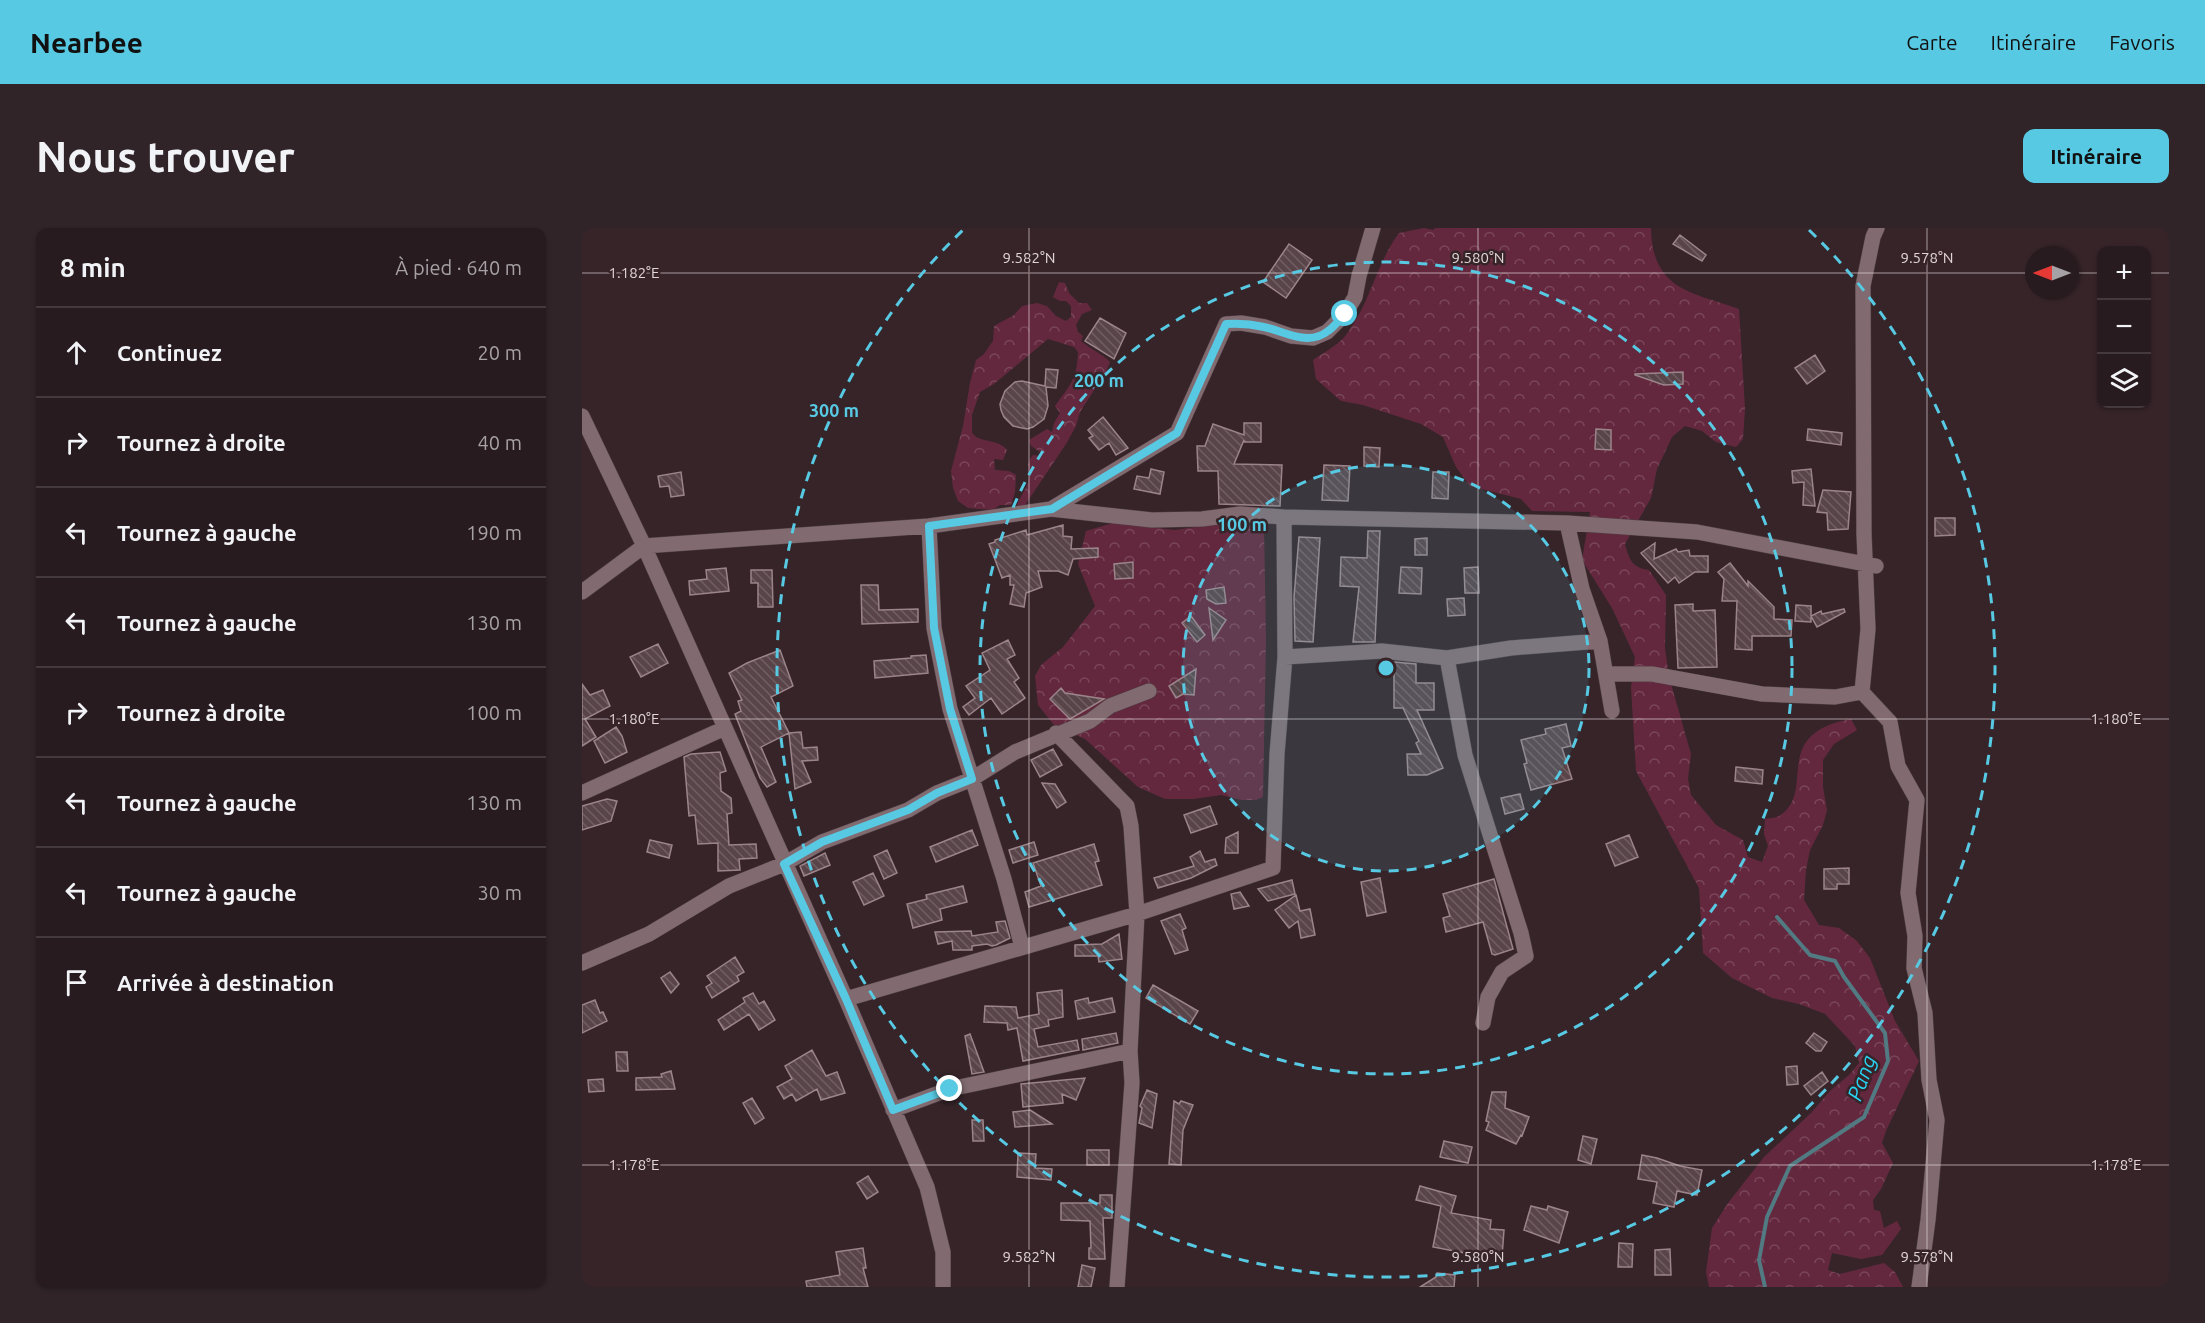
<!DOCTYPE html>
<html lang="fr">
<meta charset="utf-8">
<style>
body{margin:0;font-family:Ubuntu,sans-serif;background:#302428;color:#f1f3f6}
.controls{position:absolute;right:18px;top:18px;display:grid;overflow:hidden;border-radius:12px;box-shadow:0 2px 4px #0004}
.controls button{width:54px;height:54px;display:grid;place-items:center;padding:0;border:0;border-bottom:2px solid #44393d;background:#281b1f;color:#f1f3f6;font:30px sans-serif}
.compass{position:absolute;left:1443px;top:18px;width:54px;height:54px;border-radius:50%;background:#281b1f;box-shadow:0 2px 4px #0004;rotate:270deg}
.stop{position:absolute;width:18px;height:18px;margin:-14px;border:4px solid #57c9e2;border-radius:50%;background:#fff}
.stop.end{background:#57c9e2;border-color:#fff;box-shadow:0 2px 6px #0008}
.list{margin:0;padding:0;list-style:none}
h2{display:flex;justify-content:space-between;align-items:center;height:78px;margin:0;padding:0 24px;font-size:26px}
h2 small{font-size:20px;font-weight:400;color:#a5a1a4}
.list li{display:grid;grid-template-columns:39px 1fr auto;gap:18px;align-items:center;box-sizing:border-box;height:90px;padding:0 24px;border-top:2px solid #44393d}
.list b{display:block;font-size:22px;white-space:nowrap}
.list em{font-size:20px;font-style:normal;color:#a5a1a4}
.icon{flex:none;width:33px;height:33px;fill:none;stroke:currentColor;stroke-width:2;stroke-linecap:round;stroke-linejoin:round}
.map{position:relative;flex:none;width:1587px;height:1059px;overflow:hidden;border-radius:12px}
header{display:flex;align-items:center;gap:36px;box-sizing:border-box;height:84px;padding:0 30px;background:#57c9e2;color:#111}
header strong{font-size:28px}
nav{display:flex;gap:33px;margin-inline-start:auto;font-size:21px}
.intro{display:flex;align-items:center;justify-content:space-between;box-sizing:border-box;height:144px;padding:0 36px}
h1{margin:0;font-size:42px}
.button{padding:15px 27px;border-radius:12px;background:#57c9e2;color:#111;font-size:21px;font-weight:700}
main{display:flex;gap:36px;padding:0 36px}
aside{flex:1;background:#281b1f;border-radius:12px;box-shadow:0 2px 4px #0004}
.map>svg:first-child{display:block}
</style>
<header>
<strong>Nearbee</strong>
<nav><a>Carte</a><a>Itinéraire</a><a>Favoris</a></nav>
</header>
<div class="intro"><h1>Nous trouver</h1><a class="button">Itinéraire</a></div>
<main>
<aside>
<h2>8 min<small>À pied · 640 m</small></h2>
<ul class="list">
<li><svg class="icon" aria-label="ahead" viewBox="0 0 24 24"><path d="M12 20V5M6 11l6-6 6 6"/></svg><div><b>Continuez</b></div><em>20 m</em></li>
<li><svg class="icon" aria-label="right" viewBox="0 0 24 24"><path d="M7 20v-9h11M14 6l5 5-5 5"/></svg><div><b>Tournez à droite</b></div><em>40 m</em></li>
<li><svg class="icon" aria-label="left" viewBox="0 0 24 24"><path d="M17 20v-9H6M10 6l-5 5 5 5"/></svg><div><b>Tournez à gauche</b></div><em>190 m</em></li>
<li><svg class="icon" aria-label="left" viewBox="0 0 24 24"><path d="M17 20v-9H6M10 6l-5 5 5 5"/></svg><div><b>Tournez à gauche</b></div><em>130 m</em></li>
<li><svg class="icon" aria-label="right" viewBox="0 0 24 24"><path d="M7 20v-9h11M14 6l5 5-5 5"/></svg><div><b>Tournez à droite</b></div><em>100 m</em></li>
<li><svg class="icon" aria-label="left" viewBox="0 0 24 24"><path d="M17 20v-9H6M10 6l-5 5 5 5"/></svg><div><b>Tournez à gauche</b></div><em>130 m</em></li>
<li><svg class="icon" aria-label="left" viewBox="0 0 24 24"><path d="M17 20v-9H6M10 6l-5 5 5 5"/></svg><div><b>Tournez à gauche</b></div><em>30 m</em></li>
<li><svg class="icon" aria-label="arrive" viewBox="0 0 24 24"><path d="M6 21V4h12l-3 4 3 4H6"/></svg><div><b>Arrivée à destination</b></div></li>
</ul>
</aside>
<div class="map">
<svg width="1587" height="1059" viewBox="0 0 1587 1059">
<defs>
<pattern id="forest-crowns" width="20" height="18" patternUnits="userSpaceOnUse" patternTransform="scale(1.5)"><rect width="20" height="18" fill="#64283e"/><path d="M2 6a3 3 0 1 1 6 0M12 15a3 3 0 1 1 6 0" fill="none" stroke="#7a4659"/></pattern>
<pattern id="building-back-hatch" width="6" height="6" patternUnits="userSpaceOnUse" patternTransform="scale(1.5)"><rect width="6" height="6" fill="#584449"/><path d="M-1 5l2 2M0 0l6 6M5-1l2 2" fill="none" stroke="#705e62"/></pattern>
</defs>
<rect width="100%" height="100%" fill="#362429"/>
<path fill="url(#forest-crowns)" d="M842 0 851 2 853 0H1069C1070 62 1109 64 1157 81L1163 181 1161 211 1154 219 1134 214 1120 203 1103 198 1090 209 1075 241 1069 270 1043 316C1047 331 1050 340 1067 342L1084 367 1083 420 1087 449 1109 526 1106 551 1109 567 1134 597 1161 612 1166 629 1180 634 1186 618 1182 606 1183 591C1187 590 1193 590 1197 588 1236 564 1186 506 1269 491L1275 502 1252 516 1241 532V559L1245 582 1241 597 1228 622 1224 642 1222 672 1237 697 1257 700 1275 713 1288 730 1313 793 1337 833 1304 903 1300 915 1311 935 1299 961 1291 972 1292 982 1298 983 1302 1000 1315 993 1319 1001 1300 1027 1279 1031 1250 1025 1246 1042 1258 1046 1302 1035 1313 1044 1321 1059H1127L1124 1044 1130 1000 1146 975 1182 929 1229 885 1248 863 1267 847 1277 835 1273 818 1243 786 1217 776 1190 770 1150 750 1121 725 1117 660 1054 543 1049 460 1053 429 1030 380 1000 332 1008 284 950 283 939 271 888 258 874 239 861 209 839 196 781 177 759 173 734 151 731 132C741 125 756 117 764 107 788 76 794 36 817 5Z
M477 54 483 55 487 65 497 75H505L510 82 500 86 494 97 496 104 501 108 499 113C508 121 521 126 528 134L525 142 498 184 494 198 484 216 441 280H435V277C438 268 446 259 447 250 448 240 443 236 451 227L458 228 461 226 449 218 447 212 465 201 470 204 472 195 478 185 473 178C488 157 495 152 496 124L492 119 466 111 412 156 398 164 390 187V205C399 216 416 210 425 222L421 232 412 231 413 242 427 243 434 247 433 264 429 277H418L411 282 386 280 376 273 371 260 369 243 381 198 388 155 394 132 402 126 411 113 412 98 432 87 440 78 455 75 465 78 474 88 484 93 489 89V78L484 73H478L471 69Z
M531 295 593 302 626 297 657 296 682 300 684 412 681 569 674 572H660L639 567 612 571H583L556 559 503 511 472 497 456 477 453 448 459 437 481 419 513 378 496 336 504 303Z"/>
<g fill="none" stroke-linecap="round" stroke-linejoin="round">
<path stroke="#527a83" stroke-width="4" d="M1183 1059 1177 1032 1185 989 1208 938 1282 889 1306 833 1303 805 1262 749 1253 733 1228 727 1195 689"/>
</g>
<path fill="url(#building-back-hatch)" stroke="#9b848a" stroke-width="1.5" d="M1098 7 1124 27 1120 33 1091 16Z
M707 16 730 32 704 70 681 54Z
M518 90 544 105 532 131 503 113Z
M1233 127 1243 143 1225 156 1213 140Z
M464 141 476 142 474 160 464 159 466 178 462 191 451 199 445 201 431 198 422 189 419 182 418 176 423 163 433 154 440 153 463 158Z
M1101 144V156L1082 157 1053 147V146Z
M521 189 546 220 534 227 527 215 517 222 507 210 511 208 506 202Z
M662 195H679V214H662V212L652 236 700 237 698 278 637 276 636 243H616L615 218H623L631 196 662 207Z
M1014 201 1029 202V222L1013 221Z
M1226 201 1260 205 1259 217 1225 212Z
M782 219 798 220 797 239 782 238Z
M742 237 768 238 766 273 740 272Z
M569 241 582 244 578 266 552 261 555 248 567 250Z
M1229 241 1233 278 1221 277 1222 254 1211 255 1210 243Z
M99 244 102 267 89 269 87 258 78 259 76 248Z
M851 244H867L866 271 850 270Z
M1241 262 1269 264 1266 301 1246 302 1245 285 1235 284Z
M1353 290H1373V307L1353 308Z
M481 297V308L490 309 489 321 516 320V329L491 331 486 347 476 343H456L460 359 444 365 442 379 428 376 432 357H428V347L420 350 407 316 413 314V312L444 302 445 307Z
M786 303H798L793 414H771L777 359 758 358 759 329 785 330Z
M717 309 738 310 731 414 713 413 712 369Z
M845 310V327H833V311Z
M1073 315 1072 331 1094 321 1096 324 1107 322 1108 328H1126V344H1113L1097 355 1093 349 1086 355 1059 325Z
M551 334V350L533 351 532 336Z
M1148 335 1166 358V353L1192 379V391L1210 392 1209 408H1170V422L1153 421 1155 373H1140L1142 351 1136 344Z
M819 339 840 340 839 366 817 365Z
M896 339 897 365H883L882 340Z
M144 340 147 363 108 367 107 353 125 351 124 342Z
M169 342H190L191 379H176V355H169Z
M279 357H296L297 382 336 381V394L280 396Z
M642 359 644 375 634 376 625 371 624 362Z
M882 370 883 387 866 388 865 371Z
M1111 376V383L1133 382 1135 439 1096 440 1093 377Z
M1214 377 1229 378V394L1213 393Z
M627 380 644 392 631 412Z
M1262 381 1263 384 1235 399 1229 388 1239 383 1240 386Z
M609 388 623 407 615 414 600 395Z
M426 412 433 427 425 431 437 450 432 454 443 470 420 486 409 470 387 487 381 479 393 470 384 458 408 442 400 425Z
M76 416 86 435 59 449 48 429Z
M198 422 211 458 189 469 207 505 179 519 194 554 185 559 178 550 153 486 159 483 156 473 160 472 147 445 165 435Z
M344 427 346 445 293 450 292 433 329 430V428Z
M812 434 834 436V455H852V482H835L861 540 845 547H826L825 526H839L834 515 837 513 821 480H812Z
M614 441 612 467 601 466 594 470 587 458Z
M0 456 8 467 21 462 28 478 3 491 14 509 0 518Z
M479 460 483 465 522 471 488 491 468 471Z
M984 496 989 518 980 520 990 551 949 562 942 536 945 535 939 512 964 506 963 501Z
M34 499 40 508 45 524 23 535 12 513Z
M219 504 221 520 235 519 236 532 220 533 229 554 213 561 207 505Z
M471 521 480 537 458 549 449 532Z
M138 524 144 543 138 545 139 563 149 570 150 585 145 586 147 617 174 616 175 630 157 631 158 642 136 643V615L116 616 113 587 107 588 102 529 109 526Z
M1154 539 1181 542 1180 556 1153 553Z
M460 555 473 556 484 574 475 580Z
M938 566 942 581 923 586 919 570Z
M25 571 35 573 29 593 0 602V578Z
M628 578 635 596 609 605 602 587Z
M390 602 396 617 354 634 348 619Z
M656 604V625H643L644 610Z
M1047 607 1056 629 1033 638 1024 616Z
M68 612 90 617 87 630 65 624Z
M452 614 456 627 431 635 427 622Z
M512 616 517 633 513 634 520 657 447 679 443 664 459 658 451 635Z
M305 622 315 645 302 651 292 628Z
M618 623 623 634 633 631 635 637 609 650 576 660 572 650 612 638 608 629Z
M243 625 248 637 222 648 218 638Z
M1267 640V656H1255V661H1242V641Z
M291 645 302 668 282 677 271 654Z
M798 650 804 684 785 688 779 654Z
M912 651 931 721 913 727 910 726 901 694 864 704 861 690 868 688 861 666Z
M710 652 713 666 686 673 676 661Z
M381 658 385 674 358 681 360 692 331 700 325 676 345 671 344 667Z
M658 664 667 678 652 681 649 666Z
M714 667 718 683 728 681 733 707 719 710 716 693 707 700 693 682Z
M598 686 604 700 600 702 606 722 593 726 579 693Z
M423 693 428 710 414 717 410 718 405 716 390 718V722H371L370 713 356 716 353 704 389 703 390 708 416 704 414 694Z
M537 706 540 731 517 734 516 728H493V717L520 716Z
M153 729 162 744 155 748 157 753 130 770 124 759 130 755 125 748Z
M88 744 97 756 89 765 79 750Z
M571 757 616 783 608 796 564 770Z
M480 762 481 789 466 792 467 798 452 801 456 819 495 812 497 822 441 833 435 800 426 802 425 795 402 794 403 778 434 779 436 790 457 786 455 765Z
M171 765 177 776 182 773 193 792 177 802 167 786 142 802 136 792 163 774 161 770Z
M506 770 507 775 530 770 533 784 496 791 493 773Z
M13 772 18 785 21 784 25 793 0 805V777Z
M534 805 536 815 501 822 500 811Z
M1232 805 1245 814 1239 823H1234L1224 815Z
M388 806 402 844 390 846 383 808Z
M230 822 244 848 255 844 263 865 239 872 235 861 214 873 210 866 202 871 195 859 210 851 203 838Z
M34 824H45L46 843H35Z
M1215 838 1216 856 1205 857 1204 839Z
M89 843 93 861 54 862V850L80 849 79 846Z
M1240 844 1246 853 1229 867 1222 858Z
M503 850 494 872 480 866 481 875 441 879 439 856Z
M21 851 22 863 7 864 6 852Z
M565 862 575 866 570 900 557 895 560 880 558 878Z
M910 864H924L923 880 947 889 940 908 939 907 934 916 904 902 907 894 904 893Z
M170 870 182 890 173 896 161 875Z
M592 873 597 876 599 873 611 877 601 902 599 937 587 936Z
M448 882 470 896 433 899 431 884Z
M390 892H401L402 913H391Z
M1001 908 1015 911 1009 936 996 932Z
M862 913 890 919 886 935 858 929Z
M505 922H527V937H505Z
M436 925 454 926 453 940 470 941 469 952 435 949Z
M1060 927 1075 930 1098 938 1120 942 1115 967 1095 963 1092 979 1071 975 1075 954 1056 951Z
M286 948 296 964 285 971 275 955Z
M838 958 874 968 869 985 909 992 908 1001 922 1002 920 1029 883 1023V1025L851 1019 859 978 834 972Z
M518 967H530V990H521L523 1031H507V1020H509L508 993 479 992V975H518Z
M949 978 965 982 966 978 986 984 977 1015 942 1002Z
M1037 1015 1051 1016 1050 1039H1036Z
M281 1020 284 1040H281L286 1059H225L224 1053 258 1047 254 1024Z
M1088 1021 1089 1047H1073V1022Z
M500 1037 513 1040 509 1059H496Z
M855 1045 873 1047 872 1059H838L854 1049Z"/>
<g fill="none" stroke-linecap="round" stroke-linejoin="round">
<defs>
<path id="minor" d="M1295 0 1291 9 1281 58 1282 306 1286 401 1280 464 1308 494 1316 538 1335 572 1326 665 1333 708 1332 740 1343 785 1347 852 1355 892 1346 992 1337 1059
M0 188 62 318 264 771 345 959 361 1024V1059
M469 281 595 205 644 96 659 95 683 99 709 108 731 110 745 104 763 86 773 69 777 48 791 0
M985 295 1000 361 1018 413 1030 483
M347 298 352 400 368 481 422 651 440 719
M0 364 62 318 347 298 469 281 570 292 620 291 658 286 702 289 985 295 1115 304 1294 338
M703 429 800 423 865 430 929 420 1018 413
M865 430 883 527 939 705 944 728 920 744 906 769 901 795
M1024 446H1070L1180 466 1253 469 1280 464
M474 505 545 578 549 598 555 686 548 823 550 855 535 1059
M0 565 143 500
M0 735 67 706 147 658 202 636 240 614 326 582 355 565 390 551 433 524 508 493 528 478 567 463
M264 771 555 686 691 640 695 526 703 429 702 289
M311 882 368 861 548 823"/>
</defs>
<use href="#minor" stroke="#504145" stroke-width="16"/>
<use href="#minor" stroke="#816b71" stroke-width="15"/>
</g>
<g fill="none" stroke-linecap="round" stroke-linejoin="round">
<path stroke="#57c9e2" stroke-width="8" d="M368 861 311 882 264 771 202 636 240 614 326 582 355 565 390 551 368 481 352 400 347 298 470 281 595 205 644 96C657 95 669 96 682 99 702 103 726 119 746 103 752 99 757 92 763 86"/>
</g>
<path fill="none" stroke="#e1d4d7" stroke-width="1.5" stroke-opacity="0.45" d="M447 0V1059M896 0V1059M1345 0V1059M0 45H1452M1488 45H1520M1564 45H1587M0 491H1587M0 937H1587"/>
<circle cx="804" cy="440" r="203" fill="#57c9e2" fill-opacity=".12"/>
<g fill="none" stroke="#57c9e2" stroke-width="3" stroke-dasharray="10 8">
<circle cx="804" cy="440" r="203"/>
<circle cx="804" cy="440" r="406"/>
<path d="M1227 2A609 609 0 1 1 381 2"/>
</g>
<g text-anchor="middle" stroke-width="5" stroke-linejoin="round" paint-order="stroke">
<g font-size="21" font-style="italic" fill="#29d5f5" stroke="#362429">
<text transform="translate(1280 850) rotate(-70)" y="7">Pang</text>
</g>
</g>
<g font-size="15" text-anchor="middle" fill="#e1d4d7" stroke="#362429" stroke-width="5" stroke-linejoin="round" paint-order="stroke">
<text x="447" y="35">9.582°N</text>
<text x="896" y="35">9.580°N</text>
<text x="1345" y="35">9.578°N</text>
<text x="52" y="50">1.182°E</text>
<text x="1534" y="496">1.180°E</text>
<text x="52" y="496">1.180°E</text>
<text x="1534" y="942">1.178°E</text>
<text x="52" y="942">1.178°E</text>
<text x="447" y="1034">9.582°N</text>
<text x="896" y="1034">9.580°N</text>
<text x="1345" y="1034">9.578°N</text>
</g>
<circle cx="804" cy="440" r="9" fill="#57c9e2" stroke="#362429" stroke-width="3"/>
<g font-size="18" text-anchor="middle" font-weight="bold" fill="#57c9e2" stroke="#362429" stroke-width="5" stroke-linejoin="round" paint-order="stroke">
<text x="517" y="159">200 m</text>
<text x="252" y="189">300 m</text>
<text x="660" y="303">100 m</text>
</g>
</svg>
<div class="controls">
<button>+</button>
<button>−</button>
<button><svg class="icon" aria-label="layers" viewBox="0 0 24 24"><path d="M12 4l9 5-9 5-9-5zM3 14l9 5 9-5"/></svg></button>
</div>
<svg class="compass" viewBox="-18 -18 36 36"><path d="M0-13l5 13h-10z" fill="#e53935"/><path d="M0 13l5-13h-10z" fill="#a5a1a4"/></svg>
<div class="stop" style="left:763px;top:86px"></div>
<div class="stop end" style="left:368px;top:861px"></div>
</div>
</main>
